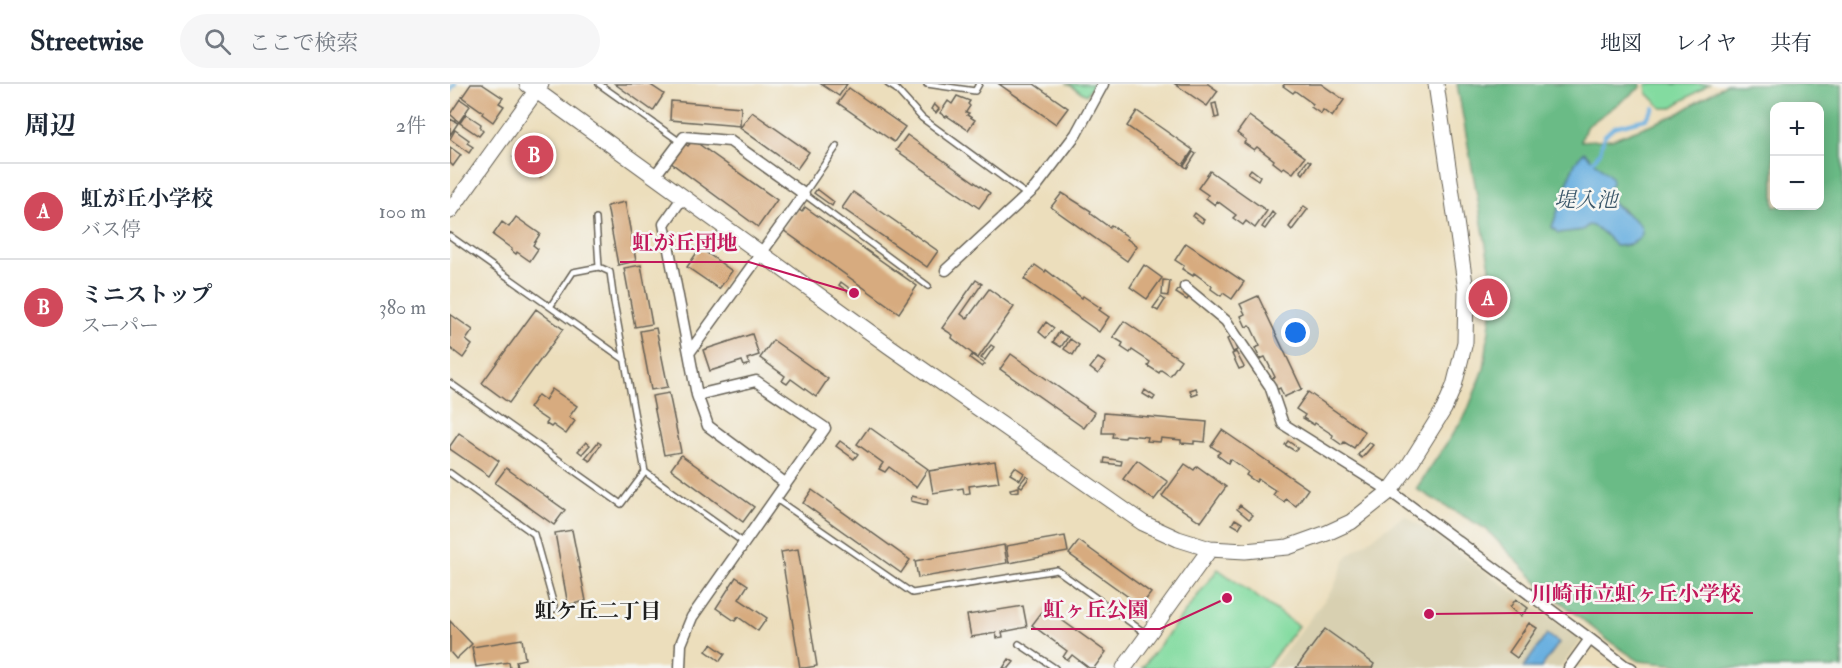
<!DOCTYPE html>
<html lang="ja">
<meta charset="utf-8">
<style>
body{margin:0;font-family:"IM FELL Double Pica","Noto Serif JP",serif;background:#f6f6f7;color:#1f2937}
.controls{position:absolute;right:18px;top:18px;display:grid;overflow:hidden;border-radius:12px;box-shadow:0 3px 15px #0003}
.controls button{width:54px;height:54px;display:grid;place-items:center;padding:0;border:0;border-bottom:2px solid #e0e1e3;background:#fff;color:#1f2937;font:30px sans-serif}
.you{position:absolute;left:846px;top:249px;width:21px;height:21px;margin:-15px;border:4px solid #fff;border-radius:50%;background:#1a73e8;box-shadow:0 0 0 9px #1a73e833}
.badge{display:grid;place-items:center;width:39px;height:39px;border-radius:50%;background:#d1495b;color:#fff;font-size:20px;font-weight:700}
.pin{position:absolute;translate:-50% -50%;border:3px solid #fff;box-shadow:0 2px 6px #0006}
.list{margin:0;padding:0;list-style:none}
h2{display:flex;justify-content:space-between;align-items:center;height:78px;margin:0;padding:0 24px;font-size:26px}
h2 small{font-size:20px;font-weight:400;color:#747a83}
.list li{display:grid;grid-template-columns:39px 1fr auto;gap:18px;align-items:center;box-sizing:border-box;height:96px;padding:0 24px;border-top:2px solid #e0e1e3}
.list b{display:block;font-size:22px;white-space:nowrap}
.list p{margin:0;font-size:20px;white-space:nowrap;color:#747a83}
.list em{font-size:20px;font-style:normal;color:#747a83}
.icon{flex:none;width:33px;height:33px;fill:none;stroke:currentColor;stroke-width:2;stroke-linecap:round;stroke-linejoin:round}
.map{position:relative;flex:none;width:1392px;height:584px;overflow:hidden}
header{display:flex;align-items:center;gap:36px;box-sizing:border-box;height:84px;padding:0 30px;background:#fff;border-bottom:2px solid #e0e1e3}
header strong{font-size:28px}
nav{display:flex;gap:33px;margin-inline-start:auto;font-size:21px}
.search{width:420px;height:54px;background:#f6f6f7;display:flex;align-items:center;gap:15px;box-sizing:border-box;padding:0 21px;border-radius:33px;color:#747a83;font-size:22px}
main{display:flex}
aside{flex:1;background:#fff}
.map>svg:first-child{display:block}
</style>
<header>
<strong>Streetwise</strong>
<div class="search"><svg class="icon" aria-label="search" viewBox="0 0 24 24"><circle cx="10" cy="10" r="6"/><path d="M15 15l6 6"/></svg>ここで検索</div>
<nav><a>地図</a><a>レイヤ</a><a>共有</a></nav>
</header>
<main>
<aside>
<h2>周辺<small>2件</small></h2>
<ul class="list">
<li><span class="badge">A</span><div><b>虹が丘小学校</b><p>バス停</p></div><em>100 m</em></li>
<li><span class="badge">B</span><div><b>ミニストップ</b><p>スーパー</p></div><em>380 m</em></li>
</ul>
</aside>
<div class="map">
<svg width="1392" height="584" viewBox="0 0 1392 584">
<rect width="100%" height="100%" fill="#f6f6f2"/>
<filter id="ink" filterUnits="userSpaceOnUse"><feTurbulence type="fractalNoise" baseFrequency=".0167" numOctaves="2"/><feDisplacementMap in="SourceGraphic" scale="12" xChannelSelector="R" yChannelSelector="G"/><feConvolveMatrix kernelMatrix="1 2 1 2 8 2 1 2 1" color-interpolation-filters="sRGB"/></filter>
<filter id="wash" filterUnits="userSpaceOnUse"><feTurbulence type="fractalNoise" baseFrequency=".008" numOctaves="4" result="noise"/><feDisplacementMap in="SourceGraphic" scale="24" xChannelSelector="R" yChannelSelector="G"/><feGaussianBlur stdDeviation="1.35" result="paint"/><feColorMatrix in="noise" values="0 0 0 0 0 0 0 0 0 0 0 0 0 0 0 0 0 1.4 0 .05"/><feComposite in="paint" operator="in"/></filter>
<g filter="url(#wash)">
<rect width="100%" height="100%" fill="#ecdebc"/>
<path fill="#d8d0b1" d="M955 431 1131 556 1110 584H822L883 505 897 472Z"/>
<path fill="#83dba0" stroke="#507c5e" stroke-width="1.5" d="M618 0H643L636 11Z
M1196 0H1259L1221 24H1212L1197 9Z
M768 485 848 542 816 584H692Z"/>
<path fill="#6abb86" stroke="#436c51" stroke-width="1.5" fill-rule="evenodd" d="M1007 0H1191V3L1136 43 1131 57 1162 55 1226 31 1276 0H1392V584H1243L1237 582 1189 577 1159 557 1092 503 1036 445 966 405 1016 330 1034 285 1044 206ZM1324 22H1370V122H1324ZM1124 81 1163 120 1172 124 1178 132 1186 137 1179 161 1166 162C1158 152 1150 143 1137 140L1133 146 1108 149 1102 143Z"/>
<path fill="#6ab0e0" stroke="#43667e" stroke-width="1.5" d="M1134 68 1161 93 1162 99 1158 106 1163 120C1168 123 1188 138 1190 141 1199 157 1176 162 1165 162 1158 152 1150 143 1138 141L1133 146 1108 149 1102 143 1124 81 1129 73Z
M1097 550 1109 559 1091 584H1073Z"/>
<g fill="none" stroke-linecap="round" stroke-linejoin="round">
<path stroke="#6ab0e0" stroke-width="4" d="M0 7 5 0
M1143 77 1150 68 1154 52 1164 43 1196 35 1204 24"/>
</g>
<g id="blocks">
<path fill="#d7ab7f" d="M21 0H32L53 14 49 19 54 22 43 38 32 30 33 28 12 13Z
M165 0H199L214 10 203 27Z
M371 0H397L389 12Z
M549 0H584L618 24 606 40Z
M725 0H758L768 7 757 22Z
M835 0H871L894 16 882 33 873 26 871 30 861 23 863 20 845 7 843 9 833 2Z
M399 4 455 43 444 58 388 19Z
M507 12 520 17 518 20 520 22 516 28 519 29 517 31 525 36 518 46 497 32 496 33 490 29 498 17 502 20Z
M10 15 20 22 9 38 0 30Z
M221 17 291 23 290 42 220 36Z
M766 19 769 33 765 34 762 20Z
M484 20 489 25 486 29 481 25Z
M687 27 743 66 733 81 677 42Z
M302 28 359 68 347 85 290 44Z
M16 30 31 40 30 44 33 47 29 52 10 39Z
M799 32 855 73 843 89 834 83 832 85 823 78 824 76 807 63 804 66 794 59 796 56 787 49Z
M0 35 8 39 0 51Z
M5 46 19 56 17 59 23 63 19 69 0 55Z
M457 51 540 109 529 124 446 66Z
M243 56 327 116 308 143 220 78 234 59 238 62Z
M75 57 102 76 90 93 63 73Z
M0 63 11 71 3 82 0 79Z
M743 68 746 70 737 84 734 82Z
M858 76 861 78 853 90 850 87Z
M801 85 810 92 808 96 798 89Z
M760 87 817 127 805 144 796 137 793 141 783 134 786 131 767 117 765 121 756 114 758 111 748 104Z
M367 105 384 118 382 122 364 109Z
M403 108 488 167 477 183 392 124Z
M612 109 641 127 640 129 659 143 661 141 678 153 677 155 687 162 677 177 601 123Z
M175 118 186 177 168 181 157 122Z
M854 122 858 125 842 146 839 143Z
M355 123 467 202 449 229 333 146 348 125 352 128Z
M822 128 825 131 815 145 812 143Z
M745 129 754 136 752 139 743 132Z
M66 133 90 150 83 161 88 165 80 177 67 168 66 170 61 166 62 165 43 151 52 138 59 143Z
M736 159 794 198 782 215 773 209 771 212 761 205 762 202 744 189 743 192 732 185 734 182 725 176Z
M250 164 282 187 269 205 237 183Z
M191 181 202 240 185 243 174 184Z
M585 181 595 188 596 186 632 214 633 212 651 224 649 226 659 233 649 248 574 195Z
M694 181 712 194 697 215 680 203Z
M526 196 532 200 511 230 517 235 539 205 564 223 528 274 502 254 503 251 492 244Z
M713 196 720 197 718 212 712 211Z
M391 198 403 207 401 210 389 201Z
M729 205 739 213 737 216 726 209Z
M808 212 852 305 834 313 830 304 826 306 820 295 825 293 815 273 810 275 805 264 810 262 800 241 796 243 791 232 795 230 790 220Z
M711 213 715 216 708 227 703 224Z
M86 225 113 245 59 319 32 299Z
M0 230 23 246 16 256 22 261 13 274 0 264Z
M674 237 731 276 720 292 711 286 709 289 698 282 700 278 682 266 680 269 671 263 673 259 663 253Z
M596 238 604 244 596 254 589 248Z
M206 244 218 303 201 306 190 247Z
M609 248 618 253 611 263 603 258Z
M302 250 309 271 297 275 299 280 294 282 292 277 260 287 253 266Z
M781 253 787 266 783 268 777 255Z
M620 255 629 261 623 271 614 265Z
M323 256 378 295 366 313 341 295 337 300 332 297 335 292 310 274Z
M541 261 544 263 535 276 531 274Z
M786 268 794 283 789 285 782 270Z
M561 270 645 329 634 344 550 285Z
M522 271 535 280 532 283 520 274Z
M648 274 656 279 648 290 640 284Z
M746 304 748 310 742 312 740 306Z
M102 305 127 322 119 333 125 337 116 350 103 341 101 343 96 340 98 337 79 324 88 311 95 316Z
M695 306 705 313 703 316 693 310Z
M858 308 915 348 904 364 894 358 892 361 882 354 883 351 865 339 864 341 853 334 855 331 846 325Z
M219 309 231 368 214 371 202 312Z
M654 329 757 338 755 358 744 357V360L731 359V356L711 354 710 358 697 357 698 353 676 351 675 354 662 353 663 349H652Z
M419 343 478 385 466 403 439 383 435 388 429 385 433 379 407 360Z
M772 346 858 405 846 422 836 415 834 418 823 411 826 407 808 395 806 398 796 391 798 388 780 375 778 379 767 371 770 368 761 362Z
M9 349 49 377 39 392 0 365V362Z
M390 357 408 370 404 375 386 362Z
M838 357 848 364 845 367 835 361Z
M136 358 140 361 132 370 128 367Z
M148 358 151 360 140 377 135 374Z
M919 358 923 361 912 374 908 371Z
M231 371 304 423 293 438 221 385Z
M655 374 672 377 671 381 654 379Z
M687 376 718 398 704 416 673 395Z
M545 377 549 398 519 402 520 409 514 410 513 404 483 409 479 387Z
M735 380 744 386 747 382 776 403 751 438 712 412Z
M565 383 574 389 570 396 560 390Z
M56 384 115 426 104 441 45 399Z
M576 392 579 394 572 403 569 401Z
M569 403V407L561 408 560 405Z
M362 406 460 476 451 489 353 419Z
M462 412 478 416 477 421 461 417Z
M790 421 803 431 799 435 787 425Z
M785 435 792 439 789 444 782 440Z
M122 446 136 517 118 521 105 449Z
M615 452 618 468 559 479 556 462Z
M629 457 701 509 691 522 619 470Z
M554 461 557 479 468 494 465 477Z
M348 465 367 582 355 584H350L331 468Z
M286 493 298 501 289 515 317 534 308 547 288 533 285 537 266 524Z
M1066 515 1078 524 1071 532 1060 523Z
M573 522 577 543 552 548 553 553 547 554 546 549 521 553 517 531Z
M595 524 656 568 644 584H639L622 571 618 576 613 573 617 567 582 541Z
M0 537 22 560 6 575 0 568Z
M1079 539 1087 544 1067 574 1059 568Z
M875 545 924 580 922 584H846Z
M72 555 75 575 66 577 67 583 60 584 59 578 26 583 22 563Z
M261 560 275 570 270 577 256 567Z
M559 575 564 578 559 584H553Z"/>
</g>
</g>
<g filter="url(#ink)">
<use href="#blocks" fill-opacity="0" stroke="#656054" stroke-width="1.5"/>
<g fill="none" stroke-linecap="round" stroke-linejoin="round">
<defs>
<path id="lane" d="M149 0 229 57
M438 0 446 5 472 34 577 111
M477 0 525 7 529 0
M387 62 354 110 478 202
M146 135 149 183
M0 152 175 276
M100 223 123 188 149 183 160 188 164 218 195 388 293 458
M0 299 171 420 195 388
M0 389 84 450 105 525
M326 415 462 509 607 486 698 551
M569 560 605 584"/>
<path id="street" d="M204 93 234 53 280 57 354 110 239 269 247 311 258 342 335 399
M233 113 214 140 239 269
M496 186 585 104 626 50 653 0
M735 203 776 237 820 302 833 340 940 407 1140 555 1175 582 1181 584
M230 584 231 560 242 533 375 344 306 297 247 311
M1119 584 1140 555"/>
<path id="secondary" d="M77 0 439 262 693 439 728 455 760 465 795 467 838 463 877 449 901 438 940 407 959 381 994 325 1004 302 1015 258 1016 206 986 0
M0 127 91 0
M674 584 760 465"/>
</defs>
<use href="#lane" stroke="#656054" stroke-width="8"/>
<use href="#street" stroke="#656054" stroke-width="13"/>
<use href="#secondary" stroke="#656054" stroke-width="17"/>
<use href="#lane" stroke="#fff" stroke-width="5"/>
<use href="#street" stroke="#fff" stroke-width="10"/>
<use href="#secondary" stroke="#fff" stroke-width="15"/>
</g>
</g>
<g text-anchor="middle" stroke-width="5" stroke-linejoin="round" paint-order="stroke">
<g font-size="21" font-style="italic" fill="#3b576a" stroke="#f6f6f2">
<text x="1136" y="123">堤入池</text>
</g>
<g font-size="21" font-weight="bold" fill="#1c1c1c" stroke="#f6f6f2">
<text x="148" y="534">虹ケ丘二丁目</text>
</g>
</g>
<path fill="none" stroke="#c2185b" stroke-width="2" d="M404 209L299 178H170M979 530L1069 529H1303M777 514L710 545H581"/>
<g fill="#c2185b" stroke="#f6f6f2" stroke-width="2">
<circle cx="404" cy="209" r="6"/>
<circle cx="979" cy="530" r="6"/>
<circle cx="777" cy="514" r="6"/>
</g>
<g font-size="21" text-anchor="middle" font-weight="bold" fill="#c2185b" stroke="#f6f6f2" stroke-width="5" stroke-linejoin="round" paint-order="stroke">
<text x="235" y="166">虹が丘団地</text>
<text x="1186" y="517">川崎市立虹ヶ丘小学校</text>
<text x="646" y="533">虹ヶ丘公園</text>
</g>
</svg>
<div class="controls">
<button>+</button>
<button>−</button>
</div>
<div class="you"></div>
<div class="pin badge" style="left:1038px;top:214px">A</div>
<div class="pin badge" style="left:84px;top:71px">B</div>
</div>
</main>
